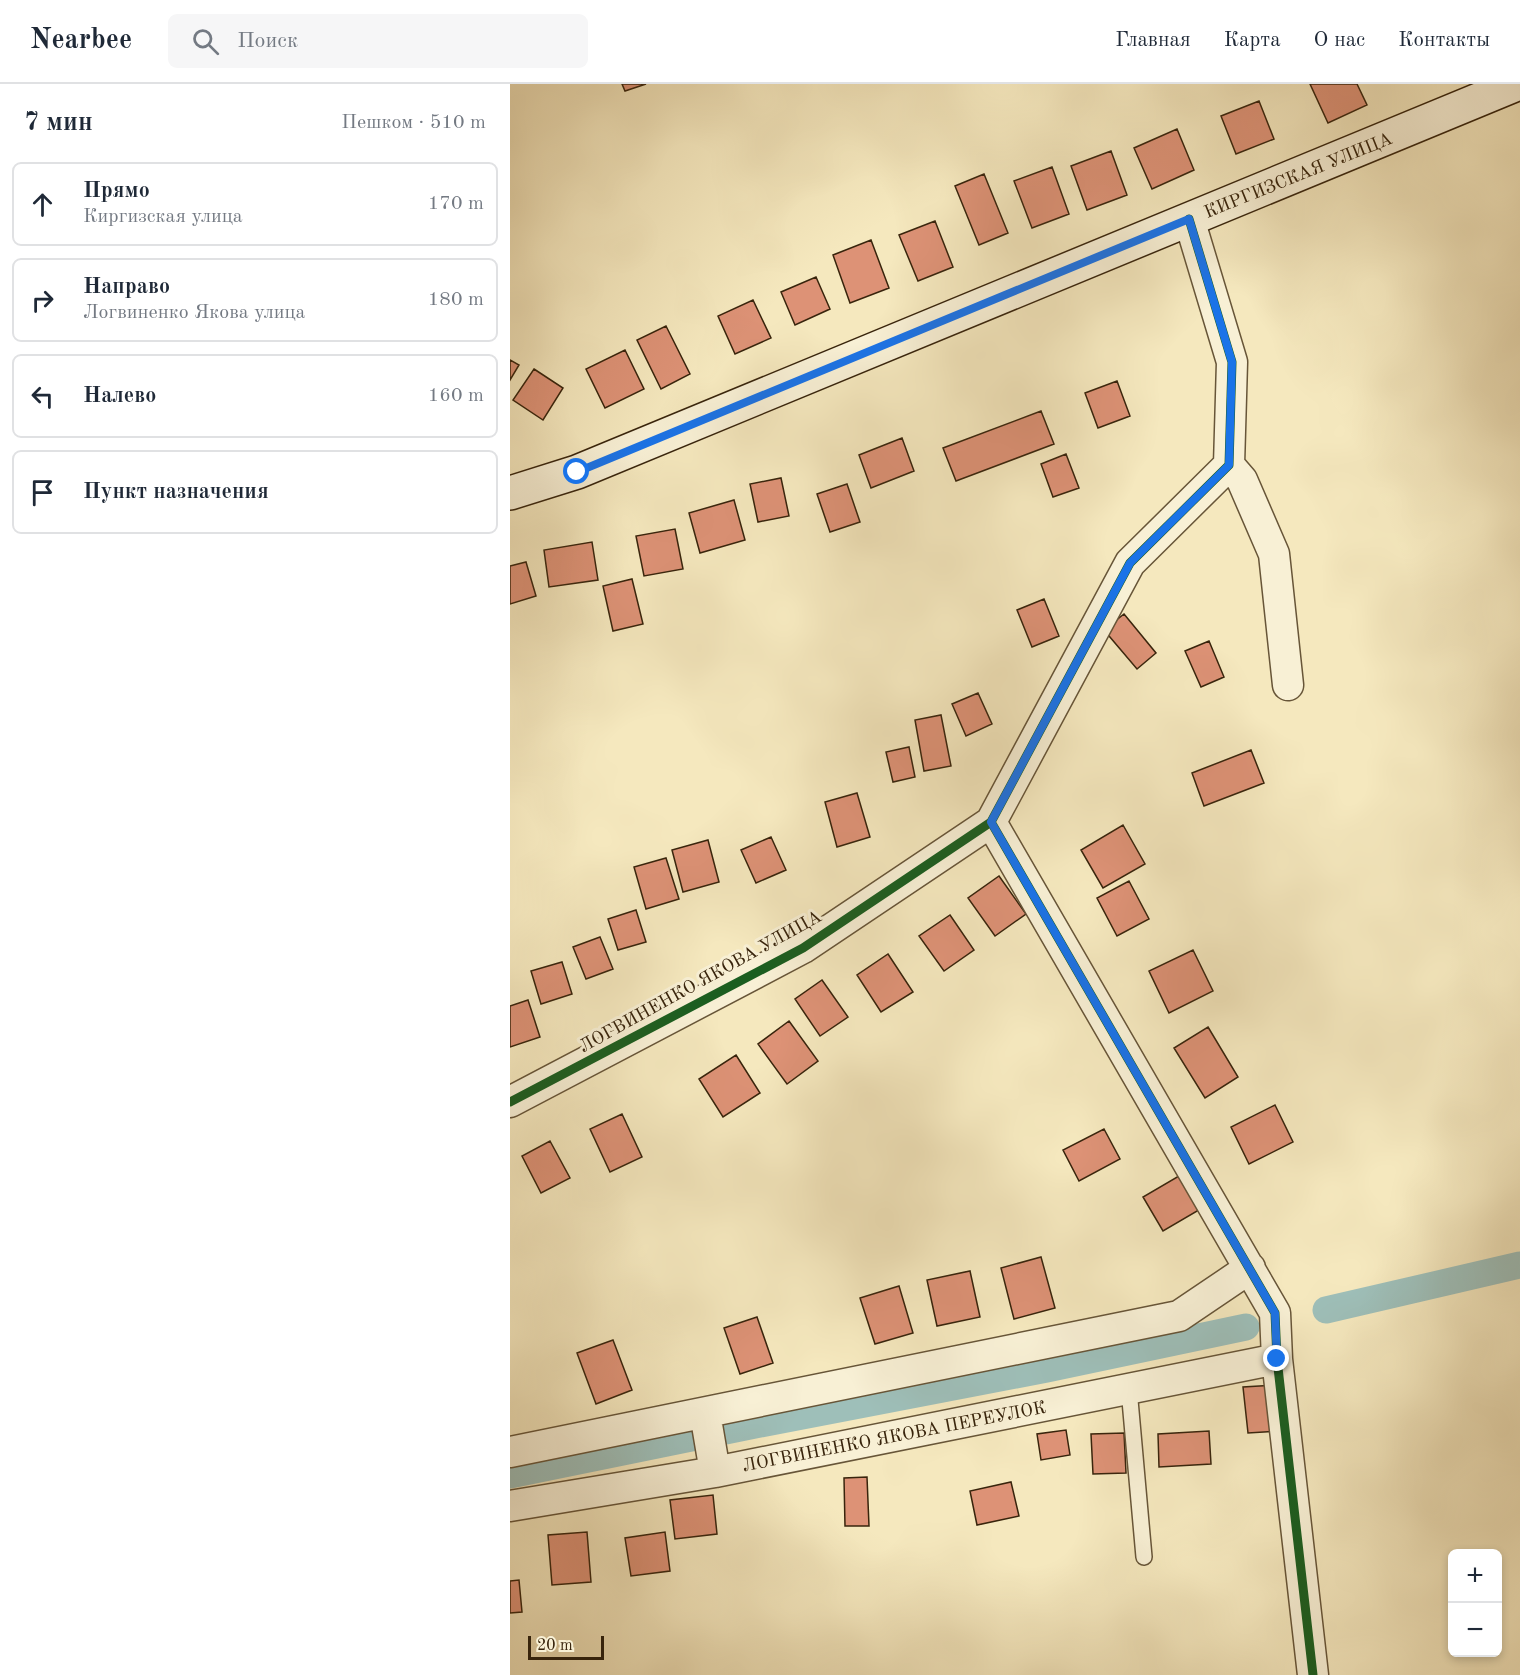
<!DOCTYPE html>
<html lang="ru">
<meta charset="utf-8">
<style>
body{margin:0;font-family:"Old Standard TT",serif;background:#f6f6f7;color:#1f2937}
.controls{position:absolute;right:18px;bottom:18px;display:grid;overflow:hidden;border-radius:9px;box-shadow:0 3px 9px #0003}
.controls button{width:54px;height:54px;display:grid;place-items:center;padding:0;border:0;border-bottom:2px solid #e0e1e3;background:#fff;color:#1f2937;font:30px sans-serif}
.scale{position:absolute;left:18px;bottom:15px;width:76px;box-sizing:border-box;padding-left:6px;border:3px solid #38240c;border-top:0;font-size:16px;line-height:21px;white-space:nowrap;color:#38240c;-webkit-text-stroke:4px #f8f0d5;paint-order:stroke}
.stop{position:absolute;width:18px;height:18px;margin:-14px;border:4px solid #1a73e8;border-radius:50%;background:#fff}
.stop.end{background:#1a73e8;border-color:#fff;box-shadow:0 2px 6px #0008}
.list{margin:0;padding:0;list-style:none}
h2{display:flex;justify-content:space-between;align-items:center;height:78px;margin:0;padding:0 24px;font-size:26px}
h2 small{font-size:20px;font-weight:400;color:#747a83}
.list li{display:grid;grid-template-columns:39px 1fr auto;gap:18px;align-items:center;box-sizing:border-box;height:84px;margin:0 12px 12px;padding:0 12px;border:2px solid #e0e1e3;border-radius:9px}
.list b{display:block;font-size:22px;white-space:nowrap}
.list p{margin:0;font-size:20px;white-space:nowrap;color:#747a83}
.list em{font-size:20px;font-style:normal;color:#747a83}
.icon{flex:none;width:33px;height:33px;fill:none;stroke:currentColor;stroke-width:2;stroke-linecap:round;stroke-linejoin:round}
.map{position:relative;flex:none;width:1010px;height:1591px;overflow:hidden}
header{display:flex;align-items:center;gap:36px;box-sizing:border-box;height:84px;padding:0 30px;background:#fff;border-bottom:2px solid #e0e1e3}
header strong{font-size:28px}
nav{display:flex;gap:33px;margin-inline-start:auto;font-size:21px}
.search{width:420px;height:54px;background:#f6f6f7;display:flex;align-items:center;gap:15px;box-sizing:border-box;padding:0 21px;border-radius:9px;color:#747a83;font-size:22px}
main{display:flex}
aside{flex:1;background:#fff}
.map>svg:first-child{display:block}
</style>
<header>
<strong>Nearbee</strong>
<div class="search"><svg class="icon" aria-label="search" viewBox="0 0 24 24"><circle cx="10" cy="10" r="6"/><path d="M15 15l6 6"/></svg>Поиск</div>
<nav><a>Главная</a><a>Карта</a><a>О нас</a><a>Контакты</a></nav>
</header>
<main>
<aside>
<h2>7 мин<small>Пешком · 510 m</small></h2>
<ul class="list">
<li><svg class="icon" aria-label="ahead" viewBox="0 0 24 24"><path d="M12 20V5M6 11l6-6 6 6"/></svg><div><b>Прямо</b><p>Киргизская улица</p></div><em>170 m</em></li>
<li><svg class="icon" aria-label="right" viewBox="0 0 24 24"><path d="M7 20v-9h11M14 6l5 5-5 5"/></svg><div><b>Направо</b><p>Логвиненко Якова улица</p></div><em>180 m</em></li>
<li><svg class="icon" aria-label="left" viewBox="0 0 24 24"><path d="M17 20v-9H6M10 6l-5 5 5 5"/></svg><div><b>Налево</b></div><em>160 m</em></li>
<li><svg class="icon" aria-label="arrive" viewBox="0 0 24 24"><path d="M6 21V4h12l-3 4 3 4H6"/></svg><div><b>Пункт назначения</b></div></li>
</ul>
</aside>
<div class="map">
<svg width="1010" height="1591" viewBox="0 0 1010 1591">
<rect width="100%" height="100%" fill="#f5e8be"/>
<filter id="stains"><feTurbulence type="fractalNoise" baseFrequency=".00333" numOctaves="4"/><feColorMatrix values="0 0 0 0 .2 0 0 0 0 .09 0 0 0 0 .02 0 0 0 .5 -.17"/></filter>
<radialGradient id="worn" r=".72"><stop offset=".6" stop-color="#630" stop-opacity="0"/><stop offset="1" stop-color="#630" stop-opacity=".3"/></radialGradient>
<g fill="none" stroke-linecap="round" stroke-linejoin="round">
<path stroke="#9ebfb9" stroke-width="27" d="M816 1226 1010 1181
M0 1391 245 1341 537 1285 736 1243"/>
</g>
<path fill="#dd9276" stroke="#38240c" stroke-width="1.5" d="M112 0H136L115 7Z
M800 0H847L857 21 818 39Z
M749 17 764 55 726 70 711 32Z
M667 45 684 86 642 105 624 64Z
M601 67 617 111 577 126 561 82Z
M542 83 559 130 522 144 504 97Z
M474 90 498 149 469 161 445 102Z
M425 137 443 183 408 197 389 151Z
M361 156 379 204 340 219 323 171Z
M306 193 320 225 285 241 271 208Z
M243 216 261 254 225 270 208 232Z
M156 242 180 290 151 305 127 256Z
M115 266 134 305 95 324 76 285Z
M0 276 9 281 0 296Z
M24 285 53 304 33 336 3 316Z
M607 297 620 332 588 344 575 309Z
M531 327 544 360 446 397 433 364Z
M392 354 404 387 361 404 349 371Z
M556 370 569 404 543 413 531 380Z
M271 394 279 432 248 438 240 400Z
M337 400 350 438 320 448 307 410Z
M224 416 235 456 190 469 179 429Z
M165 445 173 485 134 492 126 452Z
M82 458 88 496 39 503 34 466Z
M16 478 26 512 0 520V482Z
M122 495 133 540 103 547 93 502Z
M534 515 549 552 522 563 507 526Z
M614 530 646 569 627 585 594 546Z
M699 557 714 593 691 603 675 567Z
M468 609 482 640 456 652 442 620Z
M431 631 441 682 414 687 405 636Z
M399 663 405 693 383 698 376 668Z
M741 666 754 699 694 722 682 689Z
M347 709 360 753 327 763 315 718Z
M613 741 635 780 593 804 571 766Z
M261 753 276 786 246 799 231 766Z
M198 756 209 798 173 808 162 766Z
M156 774 169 815 136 825 124 783Z
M489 792 516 830 485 852 458 814Z
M619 797 639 835 607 852 587 814Z
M126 826 136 858 108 866 98 835Z
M440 831 464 866 434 887 409 852Z
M90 853 103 885 76 895 63 863Z
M683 866 703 907 659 929 639 887Z
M378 870 403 908 371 928 347 891Z
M52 878 62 910 31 920 21 887Z
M312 896 338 933 310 952 285 915Z
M18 916 30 953 0 963V922Z
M279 937 308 977 277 1000 248 960Z
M698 943 728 993 695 1014 664 964Z
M226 971 250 1009 213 1033 189 995Z
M765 1021 783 1058 739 1080 721 1043Z
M112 1030 132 1073 100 1088 80 1045Z
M594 1045 610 1075 569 1097 553 1066Z
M40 1057 60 1094 31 1109 12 1072Z
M674 1089 694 1123 653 1147 633 1113Z
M531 1173 545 1224 504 1235 491 1184Z
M460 1187 470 1233 427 1242 417 1196Z
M389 1202 403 1249 365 1260 350 1214Z
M247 1233 263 1279 230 1290 214 1244Z
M103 1256 122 1306 86 1320 67 1269Z
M764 1301 768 1347 738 1349 733 1303Z
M556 1346 560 1371 531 1376 527 1350Z
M699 1347 701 1380 649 1383 648 1350Z
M614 1349 616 1389 583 1390 581 1350Z
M357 1393 359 1442H335L334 1394Z
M501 1398 509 1432 467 1441 460 1407Z
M203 1411 207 1450 165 1455 160 1416Z
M77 1448 81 1498 42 1501 38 1451Z
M155 1448 160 1487 121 1492 115 1454Z
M9 1496 12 1528 0 1529V1497Z"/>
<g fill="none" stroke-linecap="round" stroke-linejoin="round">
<defs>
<path id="service" d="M619 1305 634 1473"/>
<path id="minor" d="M719 381 732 396 764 470 778 601
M481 738 765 1229 767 1275 803 1591
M0 1018 293 864 481 738 620 479 719 381 722 278 679 135
M195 1329 205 1388
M0 1368 669 1232 740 1184
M0 1422 205 1388 767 1275"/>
<path id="secondary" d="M0 409 67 388 1007 0"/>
</defs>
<use href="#service" stroke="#675538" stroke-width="18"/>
<use href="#minor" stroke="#675538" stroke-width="33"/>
<use href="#secondary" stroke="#38240c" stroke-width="36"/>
<use href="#service" stroke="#f8f0d5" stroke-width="15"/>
<use href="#minor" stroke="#f8f0d5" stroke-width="30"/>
<use href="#secondary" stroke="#f8f0d5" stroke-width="33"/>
<defs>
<path id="cycleway" d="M481 738 765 1229 767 1275 803 1591
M0 1018 293 864 481 738 620 479 719 381 722 278 679 135"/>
</defs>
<use href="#cycleway" stroke="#f8f0d5" stroke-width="13"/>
<use href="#cycleway" stroke="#1b5e20" stroke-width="9"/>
</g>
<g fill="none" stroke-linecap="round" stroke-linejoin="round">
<path stroke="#1a73e8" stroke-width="8" d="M67 388 679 135 722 278 719 381 620 479 481 738 765 1229 767 1275"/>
</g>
<g text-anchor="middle" stroke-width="6" stroke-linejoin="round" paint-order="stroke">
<g font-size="18" fill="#38240c" stroke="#f8f0d5">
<text transform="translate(788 91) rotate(-22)" y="6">КИРГИЗСКАЯ УЛИЦА</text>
<text transform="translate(190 897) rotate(-29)" y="6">ЛОГВИНЕНКО ЯКОВА УЛИЦА</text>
<text transform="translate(384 1352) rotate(-11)" y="6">ЛОГВИНЕНКО ЯКОВА ПЕРЕУЛОК</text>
</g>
</g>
<rect width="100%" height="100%" filter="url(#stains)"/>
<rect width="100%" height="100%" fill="url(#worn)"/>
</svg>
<div class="controls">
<button>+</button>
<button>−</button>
</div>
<div class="scale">20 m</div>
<div class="stop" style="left:67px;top:388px"></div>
<div class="stop end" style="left:767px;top:1275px"></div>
</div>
</main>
